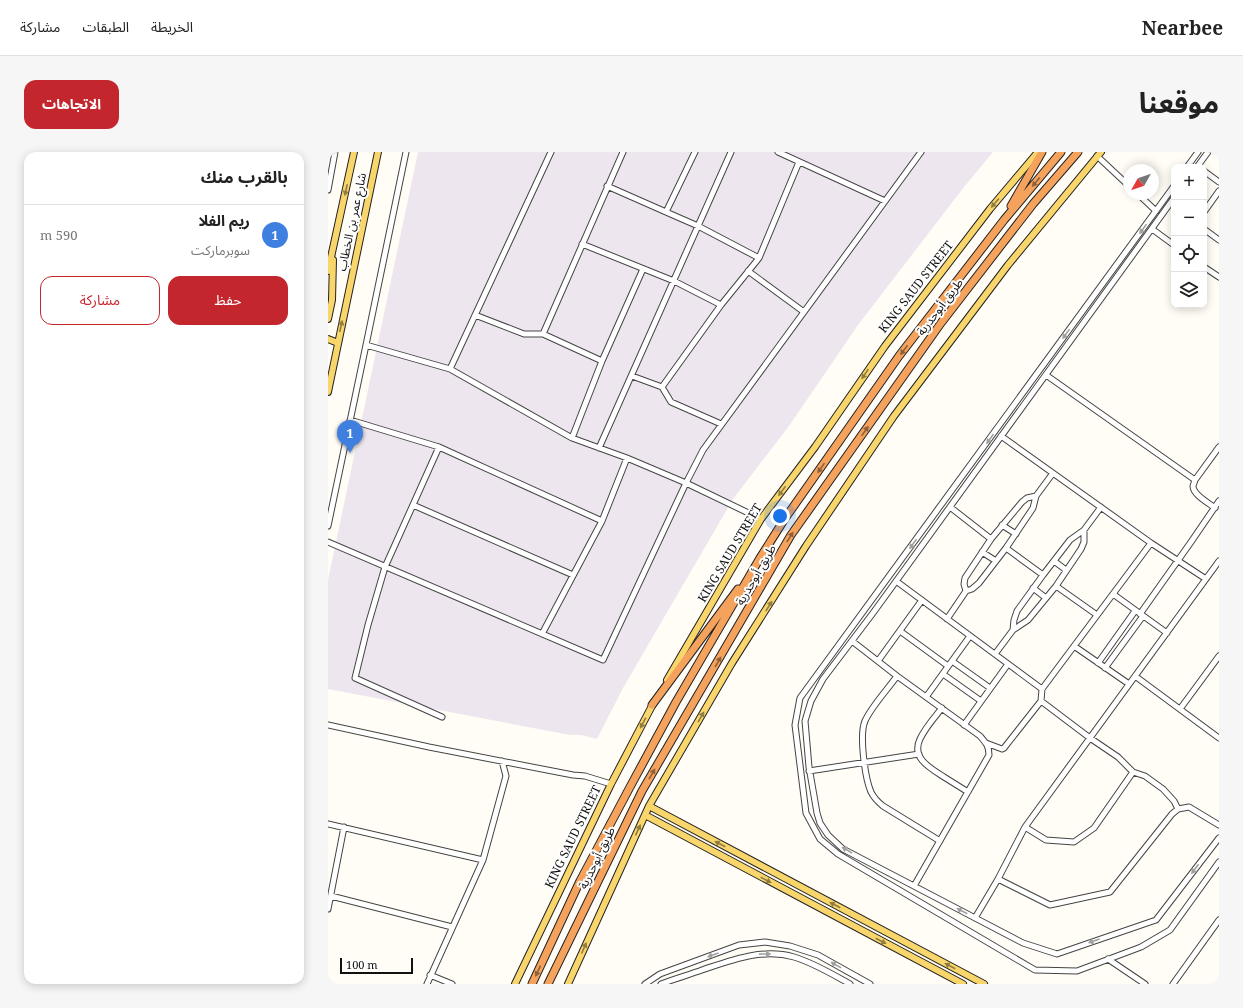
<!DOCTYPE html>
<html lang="ar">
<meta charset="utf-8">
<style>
body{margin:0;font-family:"Noto Serif","Noto Sans Arabic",serif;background:#f6f6f6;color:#222;direction:rtl}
.controls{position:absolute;right:12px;top:12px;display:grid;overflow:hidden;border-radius:8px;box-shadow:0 2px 10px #0003}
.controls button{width:36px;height:36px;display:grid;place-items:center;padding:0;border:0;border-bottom:1px solid #e0e0e0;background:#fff;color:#222;font:20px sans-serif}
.compass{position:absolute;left:795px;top:12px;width:36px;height:36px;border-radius:50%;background:#fff;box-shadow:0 2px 10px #0003;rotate:230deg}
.scale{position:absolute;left:12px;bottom:10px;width:73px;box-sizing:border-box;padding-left:4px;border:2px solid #111;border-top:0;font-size:11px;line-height:14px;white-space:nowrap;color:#111;-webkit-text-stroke:3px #fff;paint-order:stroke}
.you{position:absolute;left:452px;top:364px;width:14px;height:14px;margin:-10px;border:3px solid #fff;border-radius:50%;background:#1a73e8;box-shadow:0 0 0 6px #1a73e833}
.badge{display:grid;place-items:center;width:26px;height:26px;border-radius:50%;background:#c4262e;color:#fff;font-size:13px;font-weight:700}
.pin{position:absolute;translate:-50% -33px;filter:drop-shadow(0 1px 2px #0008)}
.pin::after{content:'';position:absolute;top:21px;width:14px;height:12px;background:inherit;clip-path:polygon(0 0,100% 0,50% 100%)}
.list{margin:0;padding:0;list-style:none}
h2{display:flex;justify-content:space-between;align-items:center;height:52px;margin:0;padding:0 16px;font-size:17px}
h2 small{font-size:13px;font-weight:400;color:#767676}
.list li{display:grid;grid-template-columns:26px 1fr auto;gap:12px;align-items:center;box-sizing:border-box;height:60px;padding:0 16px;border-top:1px solid #e0e0e0}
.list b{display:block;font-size:15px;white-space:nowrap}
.list p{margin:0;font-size:13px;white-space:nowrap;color:#767676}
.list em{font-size:13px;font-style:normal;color:#767676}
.actions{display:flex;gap:8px;padding:12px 16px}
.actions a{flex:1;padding:9px 0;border:1px solid #c4262e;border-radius:12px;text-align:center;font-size:14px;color:#c4262e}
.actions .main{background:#c4262e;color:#fff}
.icon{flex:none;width:22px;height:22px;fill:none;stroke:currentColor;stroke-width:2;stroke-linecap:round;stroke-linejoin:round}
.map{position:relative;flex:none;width:891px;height:832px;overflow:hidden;direction:ltr;border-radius:12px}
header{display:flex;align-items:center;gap:24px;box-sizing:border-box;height:56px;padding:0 20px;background:#fff;border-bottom:1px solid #e0e0e0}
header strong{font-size:19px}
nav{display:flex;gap:22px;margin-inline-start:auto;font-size:14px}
.intro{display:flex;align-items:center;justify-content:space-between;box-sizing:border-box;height:96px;padding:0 24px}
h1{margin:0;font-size:28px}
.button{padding:10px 18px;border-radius:12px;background:#c4262e;color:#fff;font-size:14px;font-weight:700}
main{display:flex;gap:24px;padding:0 24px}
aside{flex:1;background:#fff;border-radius:12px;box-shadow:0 2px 10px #0003}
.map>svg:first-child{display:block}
</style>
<header>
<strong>Nearbee</strong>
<nav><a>الخريطة</a><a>الطبقات</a><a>مشاركة</a></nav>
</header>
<div class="intro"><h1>موقعنا</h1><a class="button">الاتجاهات</a></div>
<main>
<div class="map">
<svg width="891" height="832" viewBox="0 0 891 832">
<rect width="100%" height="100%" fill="#fffdf5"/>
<path fill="#eee6ef" d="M90 0H665L636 35 530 173 461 274 405 347 295 536 269 587 253 583H242L0 537V428Z"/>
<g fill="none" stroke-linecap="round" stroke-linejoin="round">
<defs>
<path id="minor" d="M78 0 38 193 122 217
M223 0 122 217 244 286 299 306 358 331 433 367
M367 0 338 60 370 74 431 106
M450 0 557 49
M769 4 801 34
M859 15 870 0
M869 15 880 0
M876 19 891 30
M279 34 338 60
M846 34 472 546 467 573 478 661 492 687 510 702 707 818 749 819 813 795 842 778 891 710
M0 38 7 0
M810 42 828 59
M846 46 545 461 495 527 483 549 477 569 481 615 489 661 492 671 500 683 515 697 695 791 729 802 828 768 891 686
M876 60 891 39
M824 77 846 93
M876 77 891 88
M254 92 346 129 393 153
M876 115 891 125
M420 119 476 160
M147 163 196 182H215
M274 209 315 117
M718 223 867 328 891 295
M304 224 334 235 393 153 431 106 471 10
M334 235 343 250 393 272
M22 268 111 295 274 369
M244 286 274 209 215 182 295 0
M111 295 57 415 40 473 27 526 114 565
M271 296 403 0
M867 328C867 328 865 334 865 334 865 343 881 351 887 356
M85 353 245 423
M622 355 663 387
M674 373 688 382
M0 374 38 193
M0 390 275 508 358 331 375 298 593 0
M823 391 878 427
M678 396 715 423
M654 400 668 409
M726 409 738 418
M568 429 714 537 823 391 673 284
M728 434 769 463
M705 436 718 446
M638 439 644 437 651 431 678 396 705 356 708 344
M785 442 839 481
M812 462 863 390 891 349
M619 467 638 439 636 432 637 426 663 387 694 350 699 346 708 344 725 321
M685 478 700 468 728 434 753 397 756 390V378
M572 479 620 514
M214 482 274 369 299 306
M524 489 569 524 652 584C658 591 661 594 661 603L586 734
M746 494 801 532
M667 502 685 478 686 468 689 459 715 423 742 388 756 378 773 355
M550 509 594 448
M624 509 662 536
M770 511 807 459
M777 516 815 464
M615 522 653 549
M569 524C560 537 543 555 537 569 531 583 537 626 543 640 546 646 550 650 555 654L612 689
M807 524 891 586
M598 545 642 484
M713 549 762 586 790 605 805 620 817 624 835 637 846 649 850 657
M614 556C606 566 597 576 592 587 583 606 602 616 616 625 624 630 632 635 640 640
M852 557 891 504
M0 573 101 595 245 623 257 624 283 632
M636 573 680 512
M658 591 674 597 676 596 713 549 714 537
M481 619 591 602
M0 672 155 708
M697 675 718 688 746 690 766 676 805 620
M670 727 722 753 782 740 844 662 850 657 861 655 891 673
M3 744 124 775
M0 757 16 675
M647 766 670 727 697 675 891 409
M780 807 817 832
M102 823 124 832
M99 832 155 708 178 624 174 609
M317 832 332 822 411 793 437 790 462 794 490 803 542 832
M333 832C346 827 360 823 374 818 404 808 434 796 466 805 486 811 504 822 522 832
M845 832 891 768"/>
<path id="major" d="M0 119 26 0
M0 167 4 148 5 108
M0 187 10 191
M0 240 50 0
M339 528 433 367 487 295 557 194 662 57 710 0
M321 654 656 832
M317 663 635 832
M187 832 283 632 326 550
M240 832 321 654 404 511 478 394 566 264 680 113 773 0"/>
<path id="highway" d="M683 54 714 0
M324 553 410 437
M204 832 252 729 302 635 348 550 432 406 456 368 571 204 676 68 733 0
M220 832 314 639 463 383 613 171 705 52 750 0"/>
</defs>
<use href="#minor" stroke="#444" stroke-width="7"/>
<use href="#major" stroke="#222" stroke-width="8"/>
<use href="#highway" stroke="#222" stroke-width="9"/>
<use href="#minor" stroke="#fff" stroke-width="5"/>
<use href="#major" stroke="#f9d66b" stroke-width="6"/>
<use href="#highway" stroke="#f5a25d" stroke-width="7"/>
</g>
<defs><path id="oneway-solid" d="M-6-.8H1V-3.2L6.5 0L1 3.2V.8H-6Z"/></defs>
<g fill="#8e613b">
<use href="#oneway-solid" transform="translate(708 30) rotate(130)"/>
<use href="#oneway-solid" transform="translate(576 198) rotate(127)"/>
<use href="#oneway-solid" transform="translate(537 279) rotate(-55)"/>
<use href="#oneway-solid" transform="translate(493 316) rotate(125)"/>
<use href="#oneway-solid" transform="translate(462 385) rotate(-58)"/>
<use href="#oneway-solid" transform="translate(390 510) rotate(-60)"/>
<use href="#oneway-solid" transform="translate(324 622) rotate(-60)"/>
<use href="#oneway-solid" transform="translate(210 819) rotate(115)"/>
</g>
<g fill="#917d42">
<use href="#oneway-solid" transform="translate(18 38) rotate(102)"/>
<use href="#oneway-solid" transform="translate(667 51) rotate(130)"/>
<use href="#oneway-solid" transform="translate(13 174) rotate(-78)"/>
<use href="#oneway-solid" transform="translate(537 222) rotate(124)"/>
<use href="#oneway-solid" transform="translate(454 339) rotate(127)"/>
<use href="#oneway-solid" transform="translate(441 454) rotate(-58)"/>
<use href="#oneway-solid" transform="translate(373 565) rotate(-60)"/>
<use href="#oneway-solid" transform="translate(315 571) rotate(118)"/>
<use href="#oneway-solid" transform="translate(310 678) rotate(-65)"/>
<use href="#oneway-solid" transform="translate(392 692) rotate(-152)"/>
<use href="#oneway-solid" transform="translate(438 728) rotate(28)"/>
<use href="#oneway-solid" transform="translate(507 753) rotate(-152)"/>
<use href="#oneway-solid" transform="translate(553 789) rotate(28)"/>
<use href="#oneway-solid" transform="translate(256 796) rotate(-66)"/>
<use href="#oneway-solid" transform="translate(622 814) rotate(-152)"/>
</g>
<g fill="#a0a0a0">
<use href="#oneway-solid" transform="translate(815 77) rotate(126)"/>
<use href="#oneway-solid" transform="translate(738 182) rotate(126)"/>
<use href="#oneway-solid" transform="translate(662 287) rotate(126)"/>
<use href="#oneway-solid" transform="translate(585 392) rotate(126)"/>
<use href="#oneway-solid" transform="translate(519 698) rotate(-149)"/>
<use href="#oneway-solid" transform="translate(867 717) rotate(127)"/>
<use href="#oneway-solid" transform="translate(634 759) rotate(-153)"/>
<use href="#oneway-solid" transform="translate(766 789) rotate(161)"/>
<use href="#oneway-solid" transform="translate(437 802) rotate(-1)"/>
<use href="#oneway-solid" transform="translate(385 803) rotate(160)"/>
<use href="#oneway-solid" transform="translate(508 813) rotate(-151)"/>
</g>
<g text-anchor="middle" stroke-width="4" stroke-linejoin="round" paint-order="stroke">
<g font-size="12" fill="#111" stroke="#fff">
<text transform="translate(24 70) rotate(-78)" y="4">شارع عمر بن الخطاب</text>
<text transform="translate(588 135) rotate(-52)" y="4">KING SAUD STREET</text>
<text transform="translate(612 155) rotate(-53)" y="4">طريق أبوحدرية</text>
<text transform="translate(402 401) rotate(-59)" y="4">KING SAUD STREET</text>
<text transform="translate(428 423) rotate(-60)" y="4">طريق أبوحدرية</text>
<text transform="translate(245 685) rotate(-64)" y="4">KING SAUD STREET</text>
<text transform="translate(269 706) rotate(-64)" y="4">طريق أبوحدرية</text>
</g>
</g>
</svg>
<div class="controls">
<button>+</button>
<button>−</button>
<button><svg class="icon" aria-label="locate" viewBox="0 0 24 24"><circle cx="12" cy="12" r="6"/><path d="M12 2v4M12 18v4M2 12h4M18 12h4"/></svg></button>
<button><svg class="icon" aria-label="layers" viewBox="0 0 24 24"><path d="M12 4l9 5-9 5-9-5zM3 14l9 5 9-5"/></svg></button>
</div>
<svg class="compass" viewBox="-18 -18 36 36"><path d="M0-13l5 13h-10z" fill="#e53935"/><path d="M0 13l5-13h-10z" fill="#767676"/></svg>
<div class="scale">100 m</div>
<div class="you"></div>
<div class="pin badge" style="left:22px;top:301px;background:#3f7fe0">1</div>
</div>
<aside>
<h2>بالقرب منك<small></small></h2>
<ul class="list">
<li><span class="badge" style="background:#3f7fe0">1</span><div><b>ريم الفلا</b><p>سوبرماركت</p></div><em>590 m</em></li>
</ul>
<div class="actions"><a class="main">حفظ</a><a>مشاركة</a></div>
</aside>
</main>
